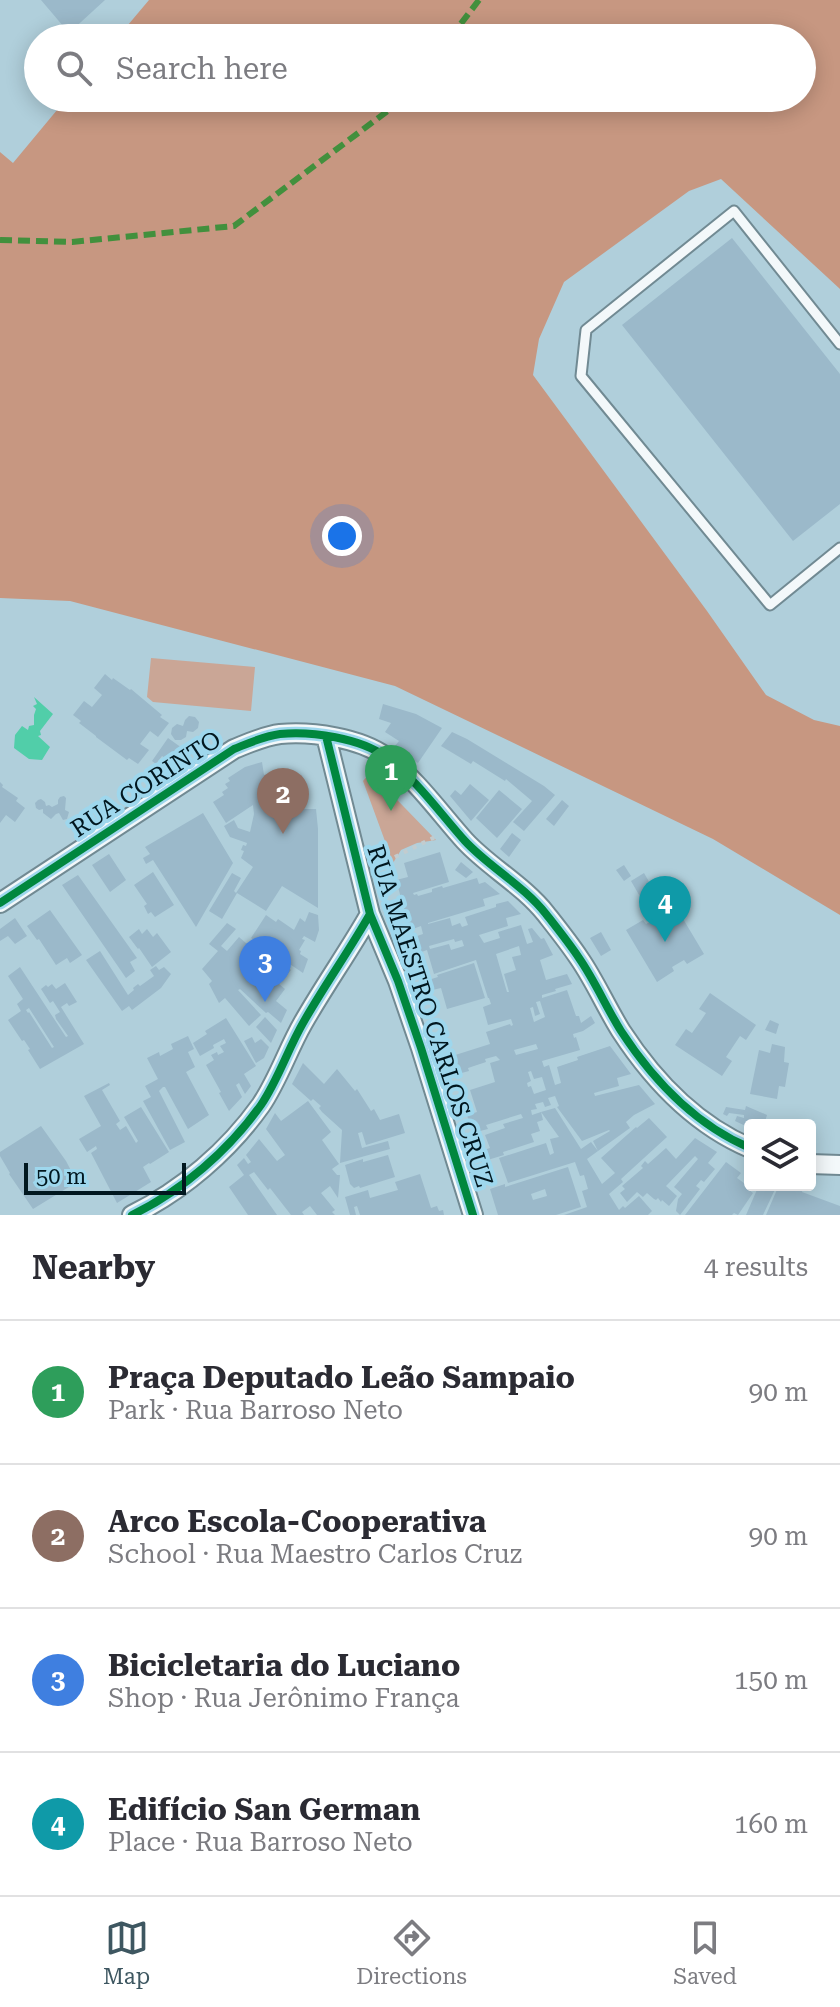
<!DOCTYPE html>
<meta charset="utf-8">
<style>
body{margin:0;font-family:"Roboto Serif",serif;background:#f2f2f3;color:#2b2b33}
.controls{position:absolute;right:24px;bottom:24px;display:grid;overflow:hidden;border-radius:8px;box-shadow:0 4px 20px #0003}
.controls button{width:72px;height:72px;display:grid;place-items:center;padding:0;border:0;border-bottom:2px solid #e1e1e2;background:#fff;color:#2b2b33;font:40px sans-serif}
.scale{position:absolute;left:24px;bottom:20px;width:162px;box-sizing:border-box;padding-left:8px;border:4px solid #01171f;border-top:0;font-size:22px;line-height:28px;white-space:nowrap;color:#01171f;-webkit-text-stroke:6px #9ed7ed;paint-order:stroke}
.you{position:absolute;left:342px;top:536px;width:28px;height:28px;margin:-20px;border:6px solid #fff;border-radius:50%;background:#1a73e8;box-shadow:0 0 0 12px #1a73e833}
.badge{display:grid;place-items:center;width:52px;height:52px;border-radius:50%;background:#3e5761;color:#fff;font-size:26px;font-weight:700}
.pin{position:absolute;translate:-50% -66px;filter:drop-shadow(0 2px 4px #0008)}
.pin::after{content:'';position:absolute;top:42px;width:28px;height:24px;background:inherit;clip-path:polygon(0 0,100% 0,50% 100%)}
.list{margin:0;padding:0;list-style:none}
h2{display:flex;justify-content:space-between;align-items:center;height:104px;margin:0;padding:0 32px;font-size:34px}
h2 small{font-size:26px;font-weight:400;color:#7c7c81}
.list li{display:grid;grid-template-columns:52px 1fr auto;gap:24px;align-items:center;box-sizing:border-box;height:144px;padding:0 32px;border-top:2px solid #e1e1e2}
.list b{display:block;font-size:30px;white-space:nowrap}
.list p{margin:0;font-size:26px;white-space:nowrap;color:#7c7c81}
.list em{font-size:26px;font-style:normal;color:#7c7c81}
.icon{flex:none;width:44px;height:44px;fill:none;stroke:currentColor;stroke-width:2;stroke-linecap:round;stroke-linejoin:round}
.map{position:relative;flex:none;width:840px;height:1215px;overflow:hidden}
.search{position:absolute;background:#fff;box-shadow:0 4px 20px #0003;left:24px;right:24px;top:24px;height:88px;display:flex;align-items:center;gap:20px;box-sizing:border-box;padding:0 28px;border-radius:44px;color:#7c7c81;font-size:30px}
.sheet{height:680px;background:#fff}
nav{display:flex;justify-content:space-around;align-items:center;box-sizing:border-box;height:112px;border-top:2px solid #e1e1e2;background:#fff;font-size:22px;color:#7c7c81}
nav a{display:grid;justify-items:center;gap:4px}
nav .on{color:#3e5761}
.map>svg:first-child{display:block}
</style>
<div class="map">
<svg width="840" height="1215" viewBox="0 0 840 1215">
<rect width="100%" height="100%" fill="#b0cfdb"/>
<path fill="#caa696" d="M151 658 255 667 251 711 153 702 147 697Z
M368 775H373L436 840 417 843 401 850 393 863 363 781Z"/>
<path fill="#c79781" d="M149 0H840V289L721 179 689 191 564 282 539 339 533 375 707 611 766 695 814 720 840 726V915L713 839 395 686 70 601 0 598V152L13 163 67 98H802V38H117Z"/>
<path fill="#51cea9" d="M34 697 53 714 40 731 41 735 38 736 50 747 42 760 29 759 14 748 15 735 22 726 28 730 29 726 34 725V715L36 709 33 706 37 704Z"/>
<path fill="#9bb9ca" fill-rule="evenodd" d="M41 0H105L69 33Z
M732 238 840 374V504L793 541 622 325Z
M105 674 112 680 113 678 130 690 131 689 162 715 160 717 169 723 158 737 150 731 140 744 149 750 138 764 129 758 127 760 96 737V736L79 723 81 721 73 715 84 701 92 707 102 695 94 688Z
M383 704 416 714 442 728 418 763 395 746 399 741 385 732 391 723 379 719Z
M189 716 195 717 199 722 198 728 193 732 187 731 186 737 181 740H175L171 734 172 728 177 724 183 726 185 720Z
M452 732 467 739 544 786 555 795 524 831 513 822 532 801 506 779 505 781 473 761 471 764 441 746Z
M168 738 189 753 173 763 162 756 156 764 152 761Z
M262 762 264 775 267 774 273 811 278 810 277 802 293 800 294 809H316L318 829V908L282 886 266 911 237 893 222 919 209 911 232 873 241 878 234 891 236 893 253 867 241 858 244 851 241 850 243 845 246 846 247 843 230 837 224 826 234 820 238 828 250 832 254 814 253 805 226 823 213 802 224 795 222 792 228 788 225 784 230 781 228 778 245 767Z
M0 782 3 785 2 787 18 798 16 801 25 808 15 822 6 815 0 823Z
M470 784 489 800 471 821 450 796 455 790 461 795Z
M499 790 522 809 497 838 476 818Z
M64 796 66 798 65 810 69 812 67 819 63 820 59 813 56 814 51 819 43 813V809L39 810 36 808 35 803 38 800 41 799 45 802 46 806 49 805 52 807 58 804V800L60 797Z
M562 800 569 806 554 826 546 819Z
M203 813 233 863 196 927 153 860 146 864 143 858 150 854 145 847Z
M512 833 521 840 509 857 500 849Z
M440 852 449 882 413 893 414 895 417 894 418 896 432 892V889L442 886 443 888 477 878 479 884 485 882 500 894 483 899 485 906 428 923V924L450 918 452 926 460 923 462 927 468 925 465 917 496 907V904L508 901 521 914 506 918 508 926 479 935 484 943 500 938 498 932 521 925 527 944 533 942 528 929 532 928 541 939 544 938 553 955 540 960 546 980 567 974 572 984 555 989 556 991 542 995V998L567 990 576 1016H579L581 1023 591 1016 595 1023 583 1031 573 1034 574 1038 576 1037 580 1050 542 1061 544 1067 549 1065 555 1085 561 1083 557 1067 578 1060 577 1057 610 1046 631 1074 617 1078 619 1086 594 1093 595 1096 639 1085 655 1104 634 1115 626 1122 630 1128 598 1151 593 1141 610 1131 609 1130 582 1141 557 1107 559 1106 555 1096 548 1098 551 1105 545 1107 543 1102 535 1104 537 1109 531 1110 532 1115 541 1112 543 1120 537 1122 540 1131 531 1134 534 1142 503 1152 504 1155 481 1162 478 1152 490 1148 485 1135 505 1128 503 1124 523 1118 521 1114 486 1125 488 1129 472 1133 467 1115 477 1112 470 1090 495 1082 490 1063 500 1060 496 1056 485 1059 486 1062 468 1068 469 1071 454 1075 449 1057 490 1044 486 1032 510 1024 511 1026 513 1025 511 1019 488 1025 483 1007 491 1004 489 998H488L476 960 434 974 427 950 416 954 411 938 423 934 421 926 410 930 396 880 408 877 404 863ZM454 939 455 942 462 940 464 946 451 950 449 944 430 949 429 946ZM519 946 521 955 512 957 516 970 504 974 509 992H507L496 954ZM540 1001 545 1017 534 1022 530 1008 533 1007 535 1016 540 1014 536 1002ZM536 1044 538 1049 516 1055 514 1050ZM531 1071 534 1079 542 1077 546 1090 534 1094 531 1086 528 1087 527 1083 531 1081 528 1072Z
M109 854 126 880 110 892 92 865Z
M461 862 473 872 466 878 455 870Z
M624 865 631 876 624 881 616 870Z
M153 872 174 905 155 917 151 912 148 914 144 906 147 904 134 885Z
M644 873 655 892 642 900 631 881Z
M78 875 137 958 130 962 135 971 126 978 62 885Z
M673 902 704 954 687 964 684 960 672 967 674 971 657 982 626 930 643 920 646 924 659 917 656 912Z
M50 910 82 955 70 963 67 958 56 965 39 939 37 940 27 926Z
M309 912 318 915 319 930 315 942 304 936 302 939 305 940 299 950 301 951 300 954 308 959 303 973 251 938 266 915 276 922 278 919 294 930 300 918 305 922Z
M15 918 27 936 15 944 8 936 0 941V929Z
M227 923 236 929 221 946 227 951 239 937 255 951 249 958 254 963 265 950 291 970 279 984 285 989 276 1001 287 1010 281 1023 268 1012 266 1013 240 989 238 990 261 1015 249 1026 225 998 219 1003 209 984 212 981 202 969 218 951 209 944Z
M139 929 142 934 147 929 153 937 157 933 171 952 152 967 139 948 138 949 129 937Z
M601 932 611 950 601 956 590 938Z
M100 951 128 995 134 990 133 988 138 984 140 986 154 976 150 970 156 966 159 970 164 967 171 974 161 988 132 1010 129 1006 122 1011 86 960Z
M474 963 485 998 447 1009 441 988 428 991 425 981 438 977 437 975Z
M20 967 66 1037 68 1036 56 1019 55 1015 60 1012 53 1001 50 1003 41 989 46 985 48 987 52 984 56 989 65 983 77 1002 69 1006 67 1003 61 1007 84 1044 40 1069 28 1050 30 1049 24 1040 22 1041 8 1020 21 1011 17 1004 23 999 8 976ZM29 1008 54 1047 52 1048 29 1012 28 1013 26 1010Z
M710 993 756 1025 746 1040 740 1036 726 1057 732 1061 722 1076 675 1045 686 1029 692 1033 702 1019 706 1013 699 1009Z
M265 1017 277 1030 271 1043 256 1027Z
M226 1018 256 1066 244 1074 251 1086 245 1094 239 1083 236 1085 242 1097 229 1111 219 1093 221 1092 206 1065 214 1060 211 1055 217 1052 218 1055 224 1052 220 1046 226 1043 224 1039 213 1045 214 1048 200 1056 193 1043 207 1034 205 1031Z
M770 1020 779 1024 776 1034 765 1030Z
M188 1036 194 1049 188 1052 195 1067 186 1072 209 1115 188 1129 165 1087H163L159 1091 185 1142 170 1150 143 1101 151 1097 145 1086 158 1079 147 1058 159 1052 160 1056 173 1049 171 1044Z
M252 1037 255 1043 261 1039 269 1047 264 1058 256 1063 244 1041Z
M772 1044 785 1047 784 1062 789 1063 785 1087 779 1086 777 1099 750 1094 759 1050 770 1053Z
M303 1063 324 1084 337 1069 355 1091 357 1089 371 1111 374 1109 380 1120 399 1114 405 1133 366 1145 362 1132 358 1133 362 1148 388 1141 390 1149 340 1163 342 1130 322 1112 319 1108 321 1106 313 1099 311 1101 292 1084Z
M109 1083 110 1085 102 1090 120 1121 116 1124 120 1130 126 1126 136 1143 138 1141 124 1117 141 1107 169 1152 150 1164 149 1163 143 1167 151 1182 117 1203 91 1153 97 1149 96 1146 87 1152 79 1139 101 1126 84 1096Z
M308 1101 331 1132 322 1140 339 1164 332 1169 337 1175H340L338 1198 330 1186 321 1193 335 1210 332 1212 335 1215H317L310 1206 302 1212 304 1215H291L270 1188 268 1190 254 1172 249 1175 277 1215H248L229 1187 244 1175 237 1165 244 1158 248 1164 251 1162 246 1155 259 1139 277 1161 285 1155 266 1129 275 1113 281 1121Z
M746 1106 767 1115 764 1125H750V1128L735 1121 737 1116 744 1118V1115L729 1113 727 1116 723 1114 726 1107 745 1110Z
M555 1108 581 1149 591 1142 598 1151 587 1159 602 1184 615 1173 601 1158 636 1127 637 1128 649 1118 667 1137 621 1179 623 1182 609 1194 619 1210 623 1206 625 1208 639 1196 652 1211 648 1215H564L587 1207 582 1191 588 1189 584 1175 580 1176 575 1162 508 1183 499 1158 546 1143 550 1155 554 1153 550 1139 559 1137 541 1112Z
M41 1126 66 1161 77 1182 33 1209 9 1174 10 1173 0 1156V1152Z
M695 1138 717 1152 708 1163 715 1169 704 1182 701 1180 696 1186 700 1189 680 1215 676 1211 678 1199 682 1194 674 1187 698 1159 695 1156 666 1186 677 1196 669 1206 662 1200 661 1202 658 1198 656 1200 654 1199 647 1193 643 1197 637 1192 627 1202 620 1193 625 1189 622 1186 643 1168 641 1166 645 1161 648 1164 666 1148 676 1159Z
M388 1155 395 1177 360 1188 359 1186 354 1188 350 1184 345 1165 363 1159V1162Z
M726 1162 741 1173 737 1178 748 1186 747 1188 753 1193 738 1215 734 1213 732 1215H685Z
M568 1167 581 1207 556 1215H498L490 1189 505 1184V1187ZM545 1189 547 1196 533 1200 531 1194Z
M420 1174 431 1208 437 1206 439 1211 443 1210 444 1215H360L357 1206 354 1207 356 1215H350L345 1197 368 1190 370 1198 398 1190 395 1182Z
M759 1185H777L763 1215H746Z
M779 1185H803L802 1192 840 1206V1215H766Z"/>
<g fill="none" stroke-linecap="round" stroke-linejoin="round">
<defs>
<path id="service" d="M840 344 734 211 586 330 581 376 770 605 840 548"/>
<path id="minor" d="M326 736 370 914 398 981 421 1048 473 1215
M0 903 234 749C249 743 264 736 280 734 312 731 360 738 386 757 417 780 439 812 465 841 489 867 523 885 546 914 557 928 569 943 579 958 595 981 606 1007 621 1031 653 1080 696 1125 750 1148
M810 1164 840 1165
M132 1215C182 1191 229 1150 261 1105 278 1080 288 1049 303 1023 324 986 349 951 370 914"/>
</defs>
<use href="#service" stroke="#718a93" stroke-width="13"/>
<use href="#minor" stroke="#718a93" stroke-width="22"/>
<path stroke="#c2cccf" stroke-width="4" stroke-dasharray="4 6" stroke-linecap="butt" d="M377 866 437 836"/>
<use href="#service" stroke="#f3f8fa" stroke-width="9"/>
<use href="#minor" stroke="#f3f8fa" stroke-width="18"/>
<path stroke="#42903d" stroke-width="6" stroke-dasharray="12 6" stroke-linecap="butt" d="M450 38 479 0
M0 240 72 242 234 226 405 98"/>
<defs>
<path id="cycleway" d="M326 736 370 914 398 981 421 1048 473 1215
M0 903 234 749C249 743 264 736 280 734 312 731 360 738 386 757 417 780 439 812 465 841 489 867 523 885 546 914 557 928 569 943 579 958 595 981 606 1007 621 1031 653 1080 696 1125 750 1148
M132 1215C182 1191 229 1150 261 1105 278 1080 288 1049 303 1023 324 986 349 951 370 914"/>
</defs>
<use href="#cycleway" stroke="#9ed7ed" stroke-width="13"/>
<use href="#cycleway" stroke="#00873e" stroke-width="8"/>
</g>
<g text-anchor="middle" stroke-width="8" stroke-linejoin="round" paint-order="stroke">
<g font-size="24" fill="#01171f" stroke="#9ed7ed">
<text transform="translate(146 784) rotate(-33)" y="8">RUA CORINTO</text>
<text transform="translate(430 1016) rotate(72)" y="8">RUA MAESTRO CARLOS CRUZ</text>
</g>
</g>
</svg>
<div class="controls">
<button><svg class="icon" aria-label="layers" viewBox="0 0 24 24"><path d="M12 4l9 5-9 5-9-5zM3 14l9 5 9-5"/></svg></button>
</div>
<div class="scale">50 m</div>
<div class="you"></div>
<div class="pin badge" style="left:391px;top:811px;background:#2e9e5b">1</div>
<div class="pin badge" style="left:283px;top:834px;background:#8d6e63">2</div>
<div class="pin badge" style="left:265px;top:1002px;background:#3f7fe0">3</div>
<div class="pin badge" style="left:665px;top:942px;background:#0f9aa8">4</div>
<div class="search"><svg class="icon" aria-label="search" viewBox="0 0 24 24"><circle cx="10" cy="10" r="6"/><path d="M15 15l6 6"/></svg>Search here</div>
</div>
<section class="sheet">
<h2>Nearby<small>4 results</small></h2>
<ul class="list">
<li><span class="badge" style="background:#2e9e5b">1</span><div><b>Praça Deputado Leão Sampaio</b><p>Park · Rua Barroso Neto</p></div><em>90 m</em></li>
<li><span class="badge" style="background:#8d6e63">2</span><div><b>Arco Escola-Cooperativa</b><p>School · Rua Maestro Carlos Cruz</p></div><em>90 m</em></li>
<li><span class="badge" style="background:#3f7fe0">3</span><div><b>Bicicletaria do Luciano</b><p>Shop · Rua Jerônimo França</p></div><em>150 m</em></li>
<li><span class="badge" style="background:#0f9aa8">4</span><div><b>Edifício San German</b><p>Place · Rua Barroso Neto</p></div><em>160 m</em></li>
</ul>
</section>
<nav>
<a class="on"><svg class="icon" aria-label="map" viewBox="0 0 24 24"><path d="M3 6l6-2 6 2 6-2v14l-6 2-6-2-6 2zM9 4v14M15 6v14"/></svg>Map</a>
<a><svg class="icon" aria-label="directions" viewBox="0 0 24 24"><path d="M12 3l9 9-9 9-9-9zM9 14v-3h6M13 9l2 2-2 2"/></svg>Directions</a>
<a><svg class="icon" aria-label="saved" viewBox="0 0 24 24"><path d="M7 4h10v16l-5-4-5 4z"/></svg>Saved</a>
</nav>
